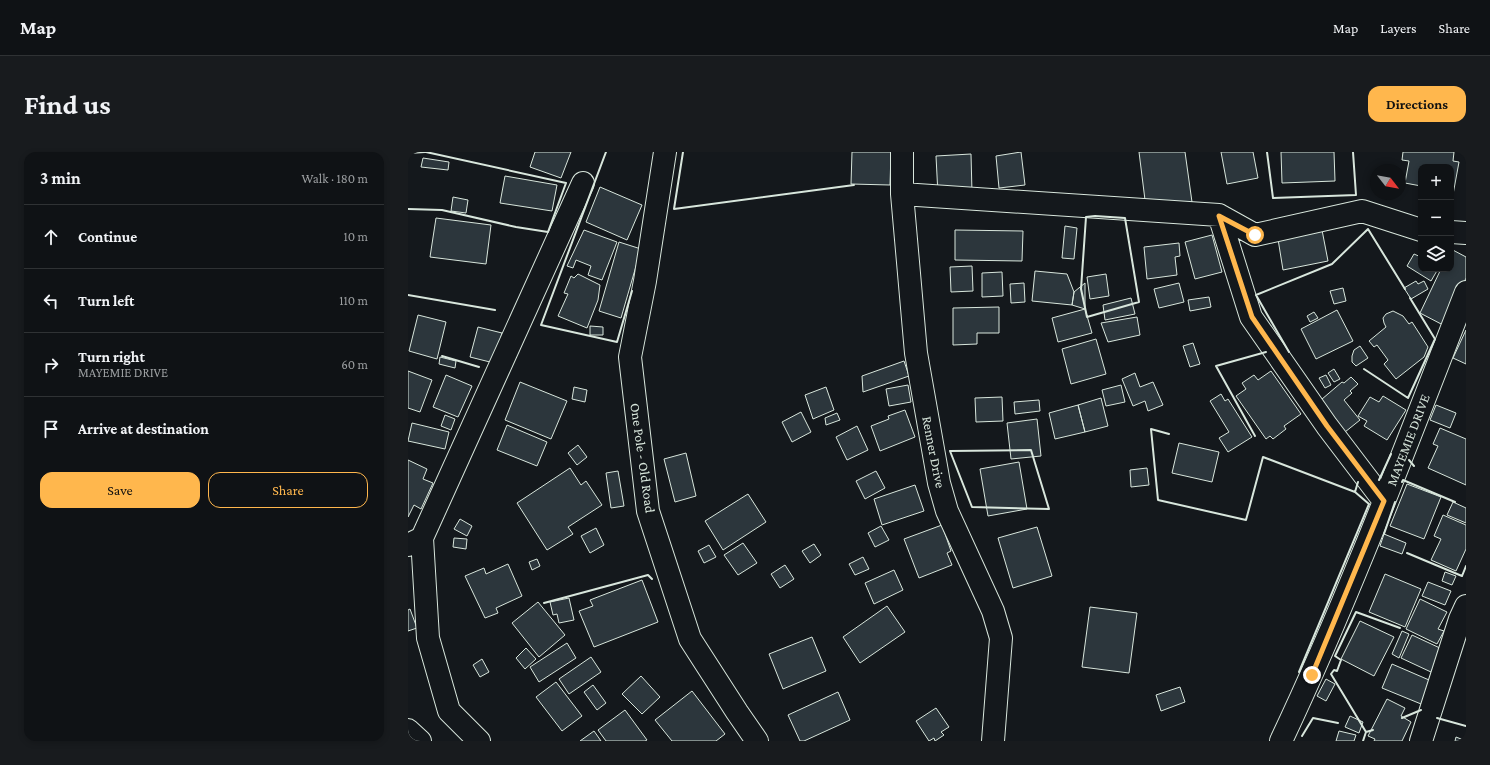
<!DOCTYPE html>
<meta charset="utf-8">
<style>
body{margin:0;font-family:"Crimson Pro",serif;background:#181b1e;color:#f1f3f6}
.controls{position:absolute;right:12px;top:12px;display:grid;overflow:hidden;border-radius:8px;box-shadow:0 2px 6px #0003}
.controls button{width:36px;height:36px;display:grid;place-items:center;padding:0;border:0;border-bottom:1px solid #2f3234;background:#0f1215;color:#f1f3f6;font:20px sans-serif}
.compass{position:absolute;left:962px;top:12px;width:36px;height:36px;border-radius:50%;background:#0f1215;box-shadow:0 2px 6px #0003;rotate:121deg}
.stop{position:absolute;width:12px;height:12px;margin:-9px;border:3px solid #ffb74d;border-radius:50%;background:#fff}
.stop.end{background:#ffb74d;border-color:#fff;box-shadow:0 1px 4px #0008}
.list{margin:0;padding:0;list-style:none}
h2{display:flex;justify-content:space-between;align-items:center;height:52px;margin:0;padding:0 16px;font-size:17px}
h2 small{font-size:13px;font-weight:400;color:#9b9ea0}
.list li{display:grid;grid-template-columns:26px 1fr auto;gap:12px;align-items:center;box-sizing:border-box;height:64px;padding:0 16px;border-top:1px solid #2f3234}
.list b{display:block;font-size:15px;white-space:nowrap}
.list p{margin:0;font-size:13px;white-space:nowrap;color:#9b9ea0}
.list em{font-size:13px;font-style:normal;color:#9b9ea0}
.actions{display:flex;gap:8px;padding:12px 16px}
.actions a{flex:1;padding:9px 0;border:1px solid #ffb74d;border-radius:12px;text-align:center;font-size:14px;color:#ffb74d}
.actions .main{background:#ffb74d;color:#111}
.icon{flex:none;width:22px;height:22px;fill:none;stroke:currentColor;stroke-width:2;stroke-linecap:round;stroke-linejoin:round}
.map{position:relative;flex:none;width:1058px;height:589px;overflow:hidden;border-radius:12px}
header{display:flex;align-items:center;gap:24px;box-sizing:border-box;height:56px;padding:0 20px;background:#0f1215;border-bottom:1px solid #2f3234}
header strong{font-size:19px}
nav{display:flex;gap:22px;margin-inline-start:auto;font-size:14px}
.intro{display:flex;align-items:center;justify-content:space-between;box-sizing:border-box;height:96px;padding:0 24px}
h1{margin:0;font-size:28px}
.button{padding:10px 18px;border-radius:12px;background:#ffb74d;color:#111;font-size:14px;font-weight:700}
main{display:flex;gap:24px;padding:0 24px}
aside{flex:1;background:#0f1215;border-radius:12px;box-shadow:0 2px 6px #0003}
.map>svg:first-child{display:block}
</style>
<header>
<strong>Map</strong>
<nav><a>Map</a><a>Layers</a><a>Share</a></nav>
</header>
<div class="intro"><h1>Find us</h1><a class="button">Directions</a></div>
<main>
<aside>
<h2>3 min<small>Walk · 180 m</small></h2>
<ul class="list">
<li><svg class="icon" aria-label="ahead" viewBox="0 0 24 24"><path d="M12 20V5M6 11l6-6 6 6"/></svg><div><b>Continue</b></div><em>10 m</em></li>
<li><svg class="icon" aria-label="left" viewBox="0 0 24 24"><path d="M17 20v-9H6M10 6l-5 5 5 5"/></svg><div><b>Turn left</b></div><em>110 m</em></li>
<li><svg class="icon" aria-label="right" viewBox="0 0 24 24"><path d="M7 20v-9h11M14 6l5 5-5 5"/></svg><div><b>Turn right</b><p>MAYEMIE DRIVE</p></div><em>60 m</em></li>
<li><svg class="icon" aria-label="arrive" viewBox="0 0 24 24"><path d="M6 21V4h12l-3 4 3 4H6"/></svg><div><b>Arrive at destination</b></div></li>
</ul>
<div class="actions"><a class="main">Save</a><a>Share</a></div>
</aside>
<div class="map">
<svg width="1058" height="589" viewBox="0 0 1058 589">
<rect width="100%" height="100%" fill="#14181c"/>
<path fill="#2c363c" stroke="#d8e6dc" d="M127 0H163L153 26 122 15Z
M444 0H483L482 33 443 32Z
M613 0 617 33 591 36 588 4Z
M731 0H777L784 50 738 56Z
M813 0H845L850 26 819 32Z
M873 0H926L927 29 874 31Z
M995 0H1046L1045 9 1051 10 1044 48 1043 15H1013V34L997 31 1001 9 994 8Z
M563 2 564 41 530 43 528 4Z
M15 6 41 10 40 18 13 15Z
M97 24 149 33 144 59 92 51Z
M192 35 234 53 219 88 178 70Z
M45 45 60 48 58 61 43 59Z
M28 66 83 73 78 112 22 105Z
M657 74 669 76 666 107 654 106Z
M176 78 209 90 194 128 180 123 183 114 168 108 165 116 159 114Z
M547 78 615 79 614 109 547 108Z
M914 78 920 109 875 118 870 87Z
M804 83 814 120 787 127 777 90Z
M211 90 233 97 213 166 191 159Z
M771 91 772 104 767 105 769 123 739 127 736 95Z
M1043 97 1058 105V126L1037 174 1012 161 1033 117H1043Z
M1006 102 1013 105V117H1030L1023 129 999 114Z
M564 114 565 139 543 140 542 115Z
M627 119 659 122 666 140 664 153 624 149Z
M594 120 595 144 574 145V121Z
M170 122 192 133 190 148 179 176 150 164 160 142 156 141 163 124 166 126Z
M698 122 701 144 682 147 679 125Z
M1008 129 1010 132 1016 129 1020 137 1003 147 996 136Z
M616 131 617 150 603 151 602 132Z
M677 131V157L664 153 666 140Z
M771 131 776 150 751 156 746 137Z
M935 136 938 149 926 152 922 139Z
M801 145 803 155 782 159 780 148Z
M723 146 727 162 697 168 695 153Z
M591 155V181H569V192L545 193V156Z
M677 157 684 181 650 190 644 166Z
M929 158 945 189 908 207 893 177Z
M985 159 995 164 1001 172 1004 170 1020 195 1016 205 988 227 976 212 980 208 969 193 966 195 961 189 978 175 976 171 975 166 978 162Z
M906 160 910 166 902 170 899 164Z
M10 163 38 170 29 207 1 199Z
M729 165 732 183 700 190 693 171Z
M182 174 195 175V183H182Z
M70 175 94 181 86 211 62 205Z
M1058 178V212L1045 206Z
M688 187 698 222 663 232 654 197Z
M785 191 792 212 782 215 775 194Z
M952 194 960 206 948 214 944 210V204L946 198Z
M32 205 48 209 47 216 31 212Z
M496 209 501 224 455 240 454 224Z
M926 217 932 227 926 230 920 221Z
M0 219 24 228 12 260 0 256Z
M863 219 893 262 876 274 878 277 865 287 862 284 858 287 828 244 838 237 834 231 846 223 850 228Z
M727 221 732 235 745 230 755 253 740 259 737 249 725 254 714 227Z
M38 223 64 234 50 265 25 255Z
M918 223 923 233 917 236 911 226Z
M943 225 950 232 942 239 944 241 936 248 952 268 932 284 907 253 934 230 936 231Z
M112 230 159 249 143 287 97 268Z
M500 233 503 250 481 254 478 237Z
M713 233 717 250 698 254 694 238Z
M166 235 179 238 177 250 164 247Z
M418 235 426 258 405 267 397 243Z
M813 242 817 249 820 247 844 285 820 300 811 286 821 280 802 249Z
M975 244 998 258 979 288 956 274 959 269 950 264 962 245 971 250Z
M594 245 595 269 568 270 567 246Z
M693 246 700 274 677 280 670 253Z
M631 248 632 259 607 262 606 250Z
M670 253 677 280 647 287 641 261Z
M1028 253 1048 261 1042 276 1022 268Z
M497 258 507 285 472 299 463 274 481 267 480 264Z
M393 260 403 280 384 290 374 270Z
M429 261 432 268 418 273 417 266Z
M37 263 47 267 43 278 33 274Z
M629 267 633 304 603 307 599 271Z
M4 271 41 280 37 297 0 289Z
M99 273 139 290 129 314 89 298Z
M449 274 460 298 439 308 428 285Z
M1032 276 1058 287V333L1020 316 1030 294 1025 292Z
M771 291 811 300 804 330 764 321Z
M170 293 179 305 169 313 160 301Z
M278 301 288 344 267 350 256 307Z
M0 308 19 317 15 327 25 331 13 357 6 353 0 365Z
M611 310 619 357 580 364 572 317Z
M162 316 173 333 178 329 194 353 160 375 165 382 139 398 109 351Z
M739 316 741 333 723 335 722 318Z
M210 319 216 354 203 356 198 321Z
M468 319 477 336 457 347 448 329Z
M999 332 1033 345 1016 387 982 374Z
M507 333 516 359 474 373 466 347Z
M340 342 358 370 315 398 297 369Z
M1045 350 1058 356V371L1039 363Z
M1035 363 1058 373V397L1048 419 1023 408 1033 387 1026 384Z
M52 367 64 374 59 384 46 377Z
M534 373 543 399 539 401 544 413 511 426 496 387Z
M473 374 481 388 467 395 460 381Z
M629 375 644 424 605 436 590 386Z
M188 376 196 393 182 401 173 384Z
M976 382 998 391 994 402 972 394Z
M46 386 59 387 58 397 45 395Z
M335 391 349 411 330 423 316 403Z
M406 392 413 403 402 411 394 399Z
M301 393 308 405 296 411 290 399Z
M455 405 461 417 447 423 441 412Z
M129 407 132 414 124 418 121 410Z
M100 412 114 444 88 456 90 461 77 466 57 424 76 416 78 422Z
M377 413 386 427 372 436 363 422Z
M486 418 495 438 466 452 457 431Z
M1037 420 1048 424 1044 433 1034 429Z
M977 422 1013 437 997 475 961 460Z
M234 428 250 470 186 495 171 459 185 454 182 448Z
M1020 430 1043 439 1037 453 1014 444Z
M161 446 166 468 151 471 149 462 145 463 142 450Z
M1012 447 1039 460 1030 477 1036 479 1029 492 998 477Z
M130 450 157 483 131 505 104 471Z
M479 454 497 480 452 511 435 485Z
M682 455 729 461 721 521 674 515Z
M2 457 9 476 0 479V458Z
M952 469 986 485 966 524 933 507Z
M994 479 1001 482 991 506 984 502Z
M1004 483 1034 497 1023 520 993 506Z
M404 485 418 519 375 537 361 502Z
M159 491 168 506 131 530 122 515Z
M118 496 128 507 117 517 108 506Z
M183 505 193 520 161 542 151 527Z
M74 507 81 520 72 525 65 513Z
M984 512 1028 531 1018 554 974 536Z
M233 524 252 545 234 562 214 542Z
M918 527 927 532 918 549 909 544Z
M148 530 174 564 154 579 128 545Z
M185 533 198 551 189 558 176 540Z
M772 535 777 550 753 559 748 543Z
M284 539 317 582 308 589H264L247 568Z
M430 540 442 568 396 589H392L380 563Z
M979 547 997 556 993 564 1003 570 994 589H966L967 587 960 584Z
M528 556 541 575 533 580 536 583 527 589 526 586 521 589 508 569Z
M217 558 239 588 237 589H198L190 578Z
M942 564 955 570 951 581 937 575Z
M186 579 193 589H172Z
M931 579 948 583 946 589H928Z
M1048 585 1058 589H1047Z"/>
<g fill="none" stroke-linecap="round" stroke-linejoin="round">
<defs>
<path id="minor" d="M257 0 237 129 222 205 240 359 282 487 329 560 349 589
M494 0V42L508 201 531 331 539 359 585 459 593 486 585 589
M494 42 811 63 847 83 954 59 1013 78
M811 63 843 165 919 274 976 349
M1043 80 1058 81
M14 386 20 486 41 559 71 589
M0 393 14 386 175 31
M873 589C942 443 999 291 1058 140
M1013 589 1052 467 1058 454"/>
<path id="highway" d="M0 578 12 589"/>
</defs>
<use href="#minor" stroke="#d8e6dc" stroke-width="24"/>
<use href="#highway" stroke="#d8e6dc" stroke-width="24"/>
<use href="#minor" stroke="#14181c" stroke-width="22"/>
<use href="#highway" stroke="#14181c" stroke-width="22"/>
<path stroke="#d8e6dc" stroke-width="2" d="M198 0 133 173 209 190 224 139
M275 0 266 57 446 33
M859 0 865 46 948 43 945 0
M0 1 17 0
M0 57 34 58 108 75 140 80 158 31 18 0
M687 64 717 66 731 150 679 165 673 137 678 65Z
M0 143 87 158
M881 200 848 143 924 112 960 77 997 137
M34 204 71 215
M956 217 1000 246 1027 187 1002 146
M761 282 743 277 750 348 838 368 855 305 947 340 950 330
M847 284 808 214 858 200
M623 298 641 357 564 355 542 299Z
M1001 308 1006 314
M971 328 983 302
M994 330 995 328 1047 350
M976 382 987 350
M999 401 1054 424 1058 414
M136 451 240 423 244 427
M891 520 961 352 947 340
M994 566 1013 558
M1029 566 1058 574
M965 578 958 580 923 522 926 518 929 519 933 508 927 504 948 460 992 476
M894 584 905 566 930 571
M955 589 958 580"/>
</g>
<g fill="none" stroke-linecap="round" stroke-linejoin="round">
<path stroke="#ffb74d" stroke-width="5" d="M847 83 811 64 844 165 919 274 976 349 904 523"/>
</g>
<g text-anchor="middle" stroke-width="3" stroke-linejoin="round" paint-order="stroke">
<g font-size="14" fill="#d8e6dc" stroke="#14181c">
<text transform="translate(1000 288) rotate(-69)" y="5">MAYEMIE DRIVE</text>
<text transform="translate(526 300) rotate(79)" y="5">Renner Drive</text>
<text transform="translate(235 306) rotate(82)" y="5">One Pole - Old Road</text>
</g>
</g>
</svg>
<div class="controls">
<button>+</button>
<button>−</button>
<button><svg class="icon" aria-label="layers" viewBox="0 0 24 24"><path d="M12 4l9 5-9 5-9-5zM3 14l9 5 9-5"/></svg></button>
</div>
<svg class="compass" viewBox="-18 -18 36 36"><path d="M0-13l5 13h-10z" fill="#e53935"/><path d="M0 13l5-13h-10z" fill="#9b9ea0"/></svg>
<div class="stop" style="left:847px;top:83px"></div>
<div class="stop end" style="left:904px;top:523px"></div>
</div>
</main>
